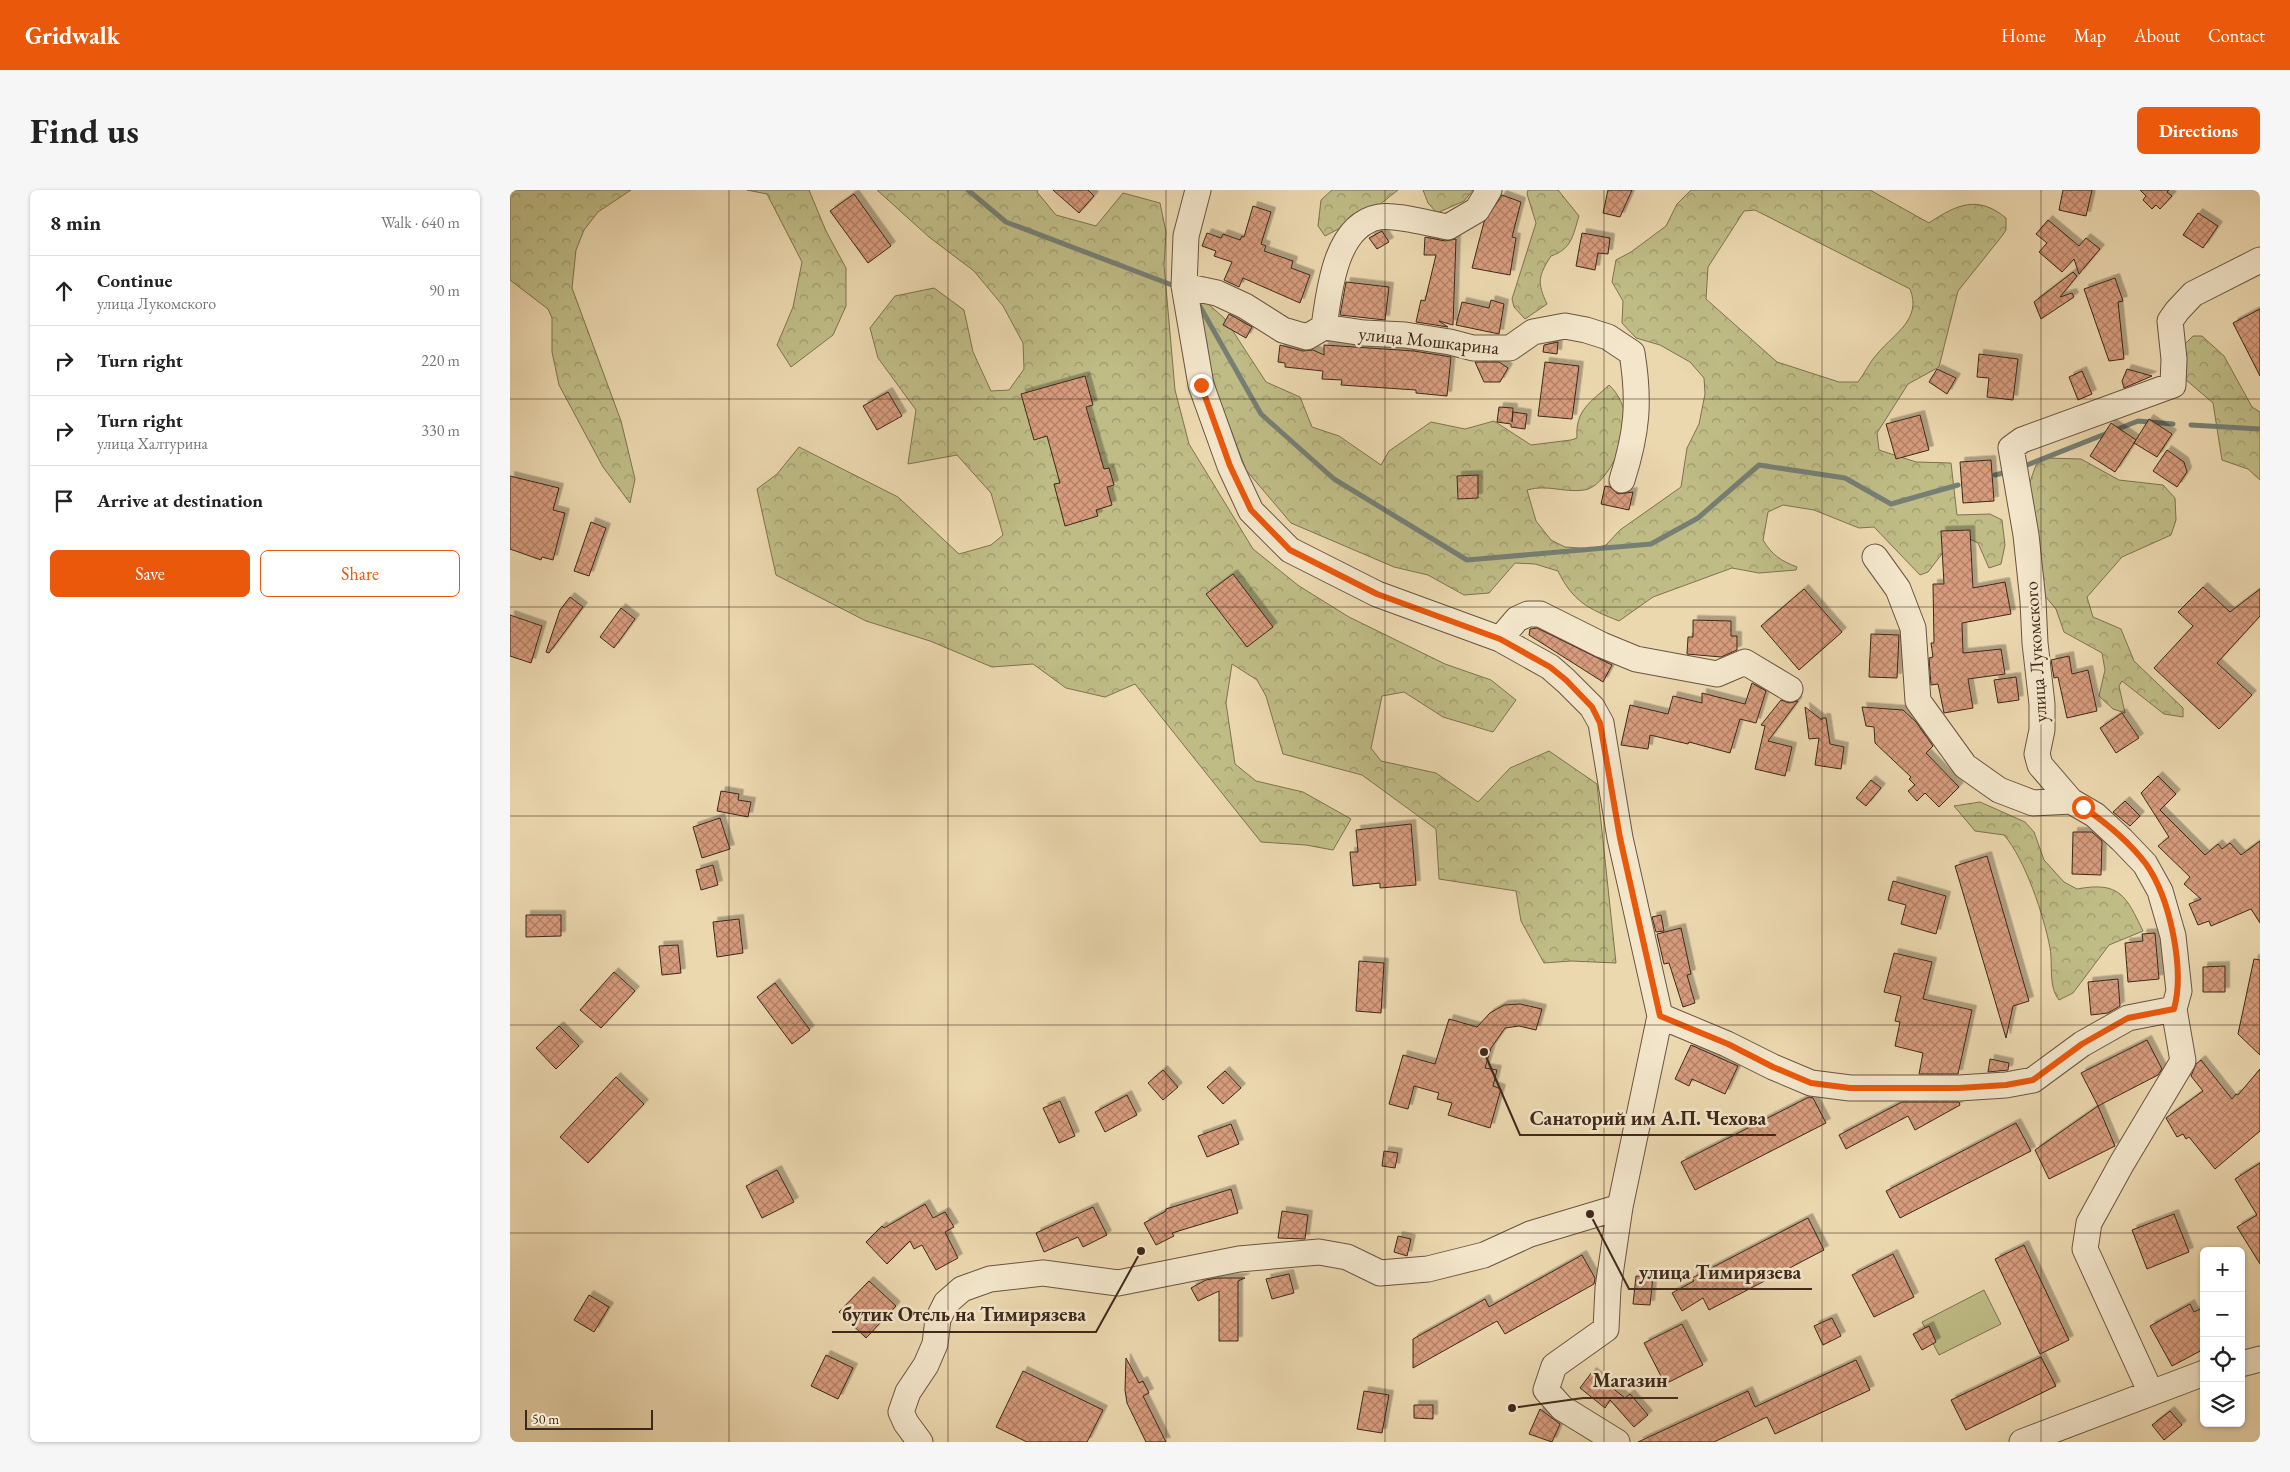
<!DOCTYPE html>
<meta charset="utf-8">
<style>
body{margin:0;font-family:"EB Garamond",serif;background:#f6f6f6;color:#222}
.controls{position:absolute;right:15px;bottom:15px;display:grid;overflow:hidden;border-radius:8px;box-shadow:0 1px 4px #0004}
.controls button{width:45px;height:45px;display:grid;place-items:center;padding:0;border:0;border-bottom:1px solid #e0e0e0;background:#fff;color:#222;font:25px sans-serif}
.scale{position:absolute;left:15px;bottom:12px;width:128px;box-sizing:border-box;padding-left:5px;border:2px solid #3e281b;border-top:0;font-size:14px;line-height:18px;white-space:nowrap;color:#3e281b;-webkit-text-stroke:4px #f3e6cb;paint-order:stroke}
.stop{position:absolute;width:15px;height:15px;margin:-11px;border:4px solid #ea580c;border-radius:50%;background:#fff}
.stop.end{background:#ea580c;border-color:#fff;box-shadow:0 1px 5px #0008}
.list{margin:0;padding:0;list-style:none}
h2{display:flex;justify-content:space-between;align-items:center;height:65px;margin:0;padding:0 20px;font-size:21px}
h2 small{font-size:16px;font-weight:400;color:#767676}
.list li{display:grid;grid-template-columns:32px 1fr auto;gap:15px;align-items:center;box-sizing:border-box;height:70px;padding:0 20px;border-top:1px solid #e0e0e0}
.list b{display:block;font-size:19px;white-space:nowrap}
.list p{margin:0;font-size:16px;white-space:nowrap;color:#767676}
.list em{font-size:16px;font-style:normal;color:#767676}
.actions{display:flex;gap:10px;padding:15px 20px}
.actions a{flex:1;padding:11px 0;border:1px solid #ea580c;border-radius:8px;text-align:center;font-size:18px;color:#ea580c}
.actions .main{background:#ea580c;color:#fff}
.icon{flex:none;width:28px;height:28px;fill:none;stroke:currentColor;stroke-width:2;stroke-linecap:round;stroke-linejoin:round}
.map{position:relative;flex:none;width:1750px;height:1252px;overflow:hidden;border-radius:8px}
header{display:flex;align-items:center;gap:30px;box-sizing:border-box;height:70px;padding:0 25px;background:#ea580c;color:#fff}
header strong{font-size:24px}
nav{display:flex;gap:28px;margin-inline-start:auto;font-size:18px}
.intro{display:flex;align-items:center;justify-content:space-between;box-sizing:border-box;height:120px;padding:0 30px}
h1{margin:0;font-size:35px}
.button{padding:12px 22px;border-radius:8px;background:#ea580c;color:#fff;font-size:18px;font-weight:700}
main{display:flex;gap:30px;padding:0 30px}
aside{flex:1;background:#fff;border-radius:8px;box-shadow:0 1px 4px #0004}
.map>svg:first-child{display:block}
</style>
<header>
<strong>Gridwalk</strong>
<nav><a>Home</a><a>Map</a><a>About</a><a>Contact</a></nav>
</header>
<div class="intro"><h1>Find us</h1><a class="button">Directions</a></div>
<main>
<aside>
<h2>8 min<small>Walk · 640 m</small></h2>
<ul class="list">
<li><svg class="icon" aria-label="ahead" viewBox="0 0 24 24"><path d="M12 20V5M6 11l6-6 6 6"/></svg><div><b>Continue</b><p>улица Лукомского</p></div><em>90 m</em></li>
<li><svg class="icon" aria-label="right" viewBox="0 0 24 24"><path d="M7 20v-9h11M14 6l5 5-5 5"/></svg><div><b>Turn right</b></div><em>220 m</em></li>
<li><svg class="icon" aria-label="right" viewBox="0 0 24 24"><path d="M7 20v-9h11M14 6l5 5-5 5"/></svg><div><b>Turn right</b><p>улица Халтурина</p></div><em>330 m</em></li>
<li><svg class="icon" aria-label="arrive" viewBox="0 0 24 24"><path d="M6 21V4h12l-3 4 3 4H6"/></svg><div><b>Arrive at destination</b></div></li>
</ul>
<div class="actions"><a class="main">Save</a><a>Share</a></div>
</aside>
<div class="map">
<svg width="1750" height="1252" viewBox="0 0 1750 1252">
<defs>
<pattern id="forest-crowns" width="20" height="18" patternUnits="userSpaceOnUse" patternTransform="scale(1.25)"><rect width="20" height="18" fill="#bfbc86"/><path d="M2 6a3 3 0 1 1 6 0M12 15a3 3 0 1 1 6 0" fill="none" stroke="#9d996d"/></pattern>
<pattern id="building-cross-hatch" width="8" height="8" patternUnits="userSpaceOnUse" patternTransform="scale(1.25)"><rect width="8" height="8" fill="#d79c7d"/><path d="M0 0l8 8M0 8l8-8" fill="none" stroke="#b07f66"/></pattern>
<filter id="shadow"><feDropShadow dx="4.5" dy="-4.5" stdDeviation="0" flood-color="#0004"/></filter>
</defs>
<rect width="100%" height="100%" fill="#ecd8af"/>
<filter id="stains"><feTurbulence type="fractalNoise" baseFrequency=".004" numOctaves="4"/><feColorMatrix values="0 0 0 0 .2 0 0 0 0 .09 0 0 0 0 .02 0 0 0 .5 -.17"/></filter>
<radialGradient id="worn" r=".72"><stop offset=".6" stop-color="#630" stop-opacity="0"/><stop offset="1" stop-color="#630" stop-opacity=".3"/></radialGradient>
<path fill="#bfbc86" stroke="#7e7250" d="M1474 1100 1491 1134 1429 1165 1412 1132Z"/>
<path fill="url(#forest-crowns)" stroke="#7e7250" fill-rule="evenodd" d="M0 0H121L88 22 74 40 66 60 62 98 111 231 125 289 120 313 93 277 49 195 42 162V128L38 119 0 90Z
M237 0H299L316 41 336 78V116L323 145 281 177 267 155 283 117 292 72 257 4Z
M367 0H528L527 2 546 25 586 36 613 3 650 13 656 42 654 75 665 200 679 254 743 359 789 396 839 427 935 474 981 490 1006 510 983 542 933 527 894 502 872 506 861 558 871 571 926 583 968 612 1000 578 1039 561 1087 594 1106 773 1061 771 1034 773 1011 731 1006 701 929 689 926 639 852 585 773 564 756 506 747 490 722 474 716 513 725 574 746 591 793 602 841 629 823 660 796 655 751 652 625 494 595 507 556 498 523 474 482 477 420 451 356 431 266 385 247 299 267 284 289 257 388 307 449 364 481 355 493 345 481 303 447 265 398 274 406 220 368 168 360 138 385 106 424 98 454 120 463 162 481 201 499 200 514 179 513 153 493 116 464 81 419 47Z
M822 0H888L859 23 815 46 808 36 811 10Z
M913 0H963L954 11 927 23 918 13Z
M1018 0H1048L1069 26C1063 45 1062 59 1041 66 1028 86 1027 93 1037 114L1015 129 1004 117 1002 109 1026 33 1017 4Z
M1181 0H1360L1419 33C1447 14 1468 5 1496 28V40L1492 46 1448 101 1429 177 1398 194 1367 243 1369 260 1406 272 1441 273 1447 325 1480 324 1492 330 1495 355 1491 374 1479 378 1468 353 1448 343 1418 382 1410 385 1364 337 1349 338 1304 320 1273 315 1258 322 1253 350C1262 365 1271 371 1287 377L1286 380 1249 383 1222 378 1143 407 1109 431C1079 419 1063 412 1048 381L1025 374 1005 373 979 403 954 405 918 385 884 377 781 333 736 280 696 174 688 113 696 112 715 129 756 192 790 207 802 237 829 246 871 275 879 261 921 232 955 239 984 231 1021 255 1061 250 1067 248C1065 220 1081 212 1099 195 1109 204 1115 218 1116 232 1117 251 1095 298 1074 300 1055 303 1037 294 1017 300L1026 331 1041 350 1055 357 1083 359 1096 355 1110 340 1171 297 1177 258 1189 234 1195 204 1194 188 1180 172 1150 155 1126 148 1112 133 1113 111 1102 92 1106 70 1121 62 1156 36 1167 14ZM1245 20 1400 99C1412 129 1385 143 1368 163 1360 171 1355 183 1348 192H1329L1267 172 1196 109 1198 77 1234 21Z
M1683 146H1692L1714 166 1742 217 1750 222V290L1738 279 1712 270 1703 213 1675 189 1673 156Z
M1536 268 1571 269 1609 290 1653 295 1665 308 1666 330 1661 345 1612 367 1577 407 1583 427 1611 439 1624 471 1673 518V527L1654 524 1612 491 1609 496 1615 523 1603 519 1589 506 1595 480 1592 463 1554 442 1546 419 1529 399 1517 300 1526 275Z
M1470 612 1515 632 1524 642 1534 670 1554 692 1567 699C1610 691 1616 706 1633 741L1599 755 1563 803 1549 810C1538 796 1543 775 1540 758 1534 726 1515 669 1494 645L1465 641 1444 616Z"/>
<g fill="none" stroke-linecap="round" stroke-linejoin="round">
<path stroke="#757f74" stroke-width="5" d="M458 0 496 32 662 95
M688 113 751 224 824 289 957 370 1141 354 1188 328 1249 275 1335 288 1381 314 1448 295
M1681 235 1750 239
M1512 277 1628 231 1663 234
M1485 285 1497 282"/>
</g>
<path fill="url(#building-cross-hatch)" stroke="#3e281b" filter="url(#shadow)" d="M543 0H578L584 6 569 23Z
M1098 0H1122L1110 27 1093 23Z
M1553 0H1582L1576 26 1549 20Z
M1630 0H1659L1657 2 1662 6 1650 19 1646 15 1642 19 1633 10 1636 6Z
M344 4 381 56 358 73 320 21Z
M992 5 1011 12 1002 47 1006 48 1000 85 962 78 974 32Z
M743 16 761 22 751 54 756 56 754 61 783 71 781 78 800 85 790 113 733 88 729 97 714 90 722 72 704 66 706 61 692 56 697 43 711 48 713 44 730 50 732 46 734 47Z
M1688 23 1708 36 1693 58 1673 45Z
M1538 30 1569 56 1576 48 1590 59 1569 84 1564 69 1552 82 1529 62 1537 53 1526 44Z
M872 41 879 52 867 59 859 48Z
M1072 43 1100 48 1098 64 1088 63 1085 80 1066 76Z
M915 47 935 51 946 49 943 135 929 131 938 137 906 132 911 110 915 111 926 65H914Z
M1563 82 1567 86 1550 107 1562 103 1564 107 1531 129 1524 112Z
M1605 88 1613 111 1608 112 1614 169 1599 171 1574 99Z
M836 92 879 97 875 130 830 125Z
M981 110 994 114 989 144 946 135 952 112 979 118Z
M1750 119V186L1723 133Z
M719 124 742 137 736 148 713 135Z
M1048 152 1047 164 1033 162 1034 155Z
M770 155 793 161 803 160 814 165V155L904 161 941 167 937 206 906 203V200L831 195 832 190 812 189 813 181 775 177V173L768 172Z
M1469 164 1508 169 1503 210 1477 207 1479 188 1467 187Z
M965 172H989L998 178 990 192H974Z
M1035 172 1069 176 1062 229 1028 226Z
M1427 179 1446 188 1437 204 1419 192Z
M1617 179 1642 186 1614 198 1612 191Z
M1572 181 1582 204 1568 210 1559 187Z
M575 186 583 215 576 217 594 279 599 278 604 295 597 297 602 315 586 320 588 326 555 336 544 294 550 293 537 246 524 250 511 204Z
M378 202 392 226 367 240 353 216Z
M989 217 1003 218 1002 232 1003 222 1017 224 1015 239 1001 237V234L987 232Z
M1410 225 1419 260 1386 269 1376 234Z
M1639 229 1662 244 1647 267 1624 253Z
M1601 233 1626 250 1605 282 1580 266Z
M1657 260 1674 272 1677 282 1667 297 1643 281Z
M1481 270 1484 311 1453 313 1450 272Z
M968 285V308L948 309 947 286Z
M0 286 49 298 43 320 55 323 43 370 32 367 31 370 0 359Z
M1095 296 1100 297 1108 304 1123 302 1119 320 1091 314Z
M81 332 96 338 79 386 64 381Z
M1460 340 1463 398 1495 392 1501 424 1452 433 1453 463 1491 459 1495 484 1458 489 1463 518 1434 523 1428 494 1421 495 1419 468 1423 467 1421 453H1424L1423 394H1434L1431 341Z
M723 384 763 437 737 457 696 404Z
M1693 397 1720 422 1750 399V426L1707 473 1742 505 1709 539 1644 478 1683 436 1668 422Z
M1294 399 1332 442 1289 480 1251 436Z
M60 407 73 417 39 463 36 462 50 420Z
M111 418 125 429 104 458 90 447Z
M0 425 32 436 21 473 0 466Z
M1183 430 1221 431V446H1227V460L1211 467 1177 464 1178 447H1183Z
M1027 438 1102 475 1093 492 1019 445 1020 439Z
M1361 444 1389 445 1387 488 1359 487Z
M1559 466 1562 484 1578 480 1587 521 1557 528 1548 487 1544 488 1541 470Z
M1506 487 1509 510 1488 513 1484 490Z
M1242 493 1256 501 1246 533 1230 529 1220 563 1179 552 1178 554 1140 545 1138 559 1111 555 1120 515 1158 524 1163 506 1192 513V503L1235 514Z
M1271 510 1279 513 1288 511 1258 551 1282 557 1275 586 1245 579 1255 536 1251 535Z
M1295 517 1312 530V528H1316L1320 554 1334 557 1331 579 1305 575 1309 548 1299 549Z
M1352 517 1393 520 1406 532 1423 556 1416 563 1449 597 1429 617 1415 603 1407 611 1398 601 1405 595 1399 589 1401 587 1365 553 1364 537 1356 536Z
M1612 523 1629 548 1606 563 1590 538Z
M1648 586 1666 604 1650 620 1695 665 1708 654 1712 659 1720 653 1731 665 1750 651V733L1741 719 1701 736 1699 731 1688 735 1679 714 1691 709 1674 694 1680 687 1648 656 1659 647 1631 603Z
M1361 590 1371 598 1356 616 1346 608Z
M211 601 229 604 228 610 241 612 238 627 207 621Z
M1615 611 1630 626 1620 636 1603 622Z
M210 628 220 659 192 668 183 637Z
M901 634 906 695 870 698V693L843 696 840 662H848L846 640Z
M1563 642H1582L1592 651 1591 685 1562 684Z
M1477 666 1519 811 1503 816 1496 848 1445 676Z
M203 675 208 695 191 700 186 680Z
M1383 691 1436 706 1426 744 1391 734 1396 715 1378 710Z
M16 725H51V746L16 747Z
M1151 725 1154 741 1146 742 1142 727Z
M229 729 233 763 207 767 203 732Z
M1171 738 1181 784 1177 785 1185 813 1173 817 1159 773 1154 774 1147 744Z
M1645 743 1649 789 1618 792 1615 753 1633 751 1632 744Z
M168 755 171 783 152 785 149 756Z
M1384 763 1422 772 1413 809 1462 820 1448 884H1409L1413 863 1385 856 1390 832 1385 831 1391 806 1374 802Z
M1744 769 1750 770V865L1728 844Z
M849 771 874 773 871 823 846 821Z
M1715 776V802H1693V777Z
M104 782 125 801 91 838 70 820Z
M1608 789 1610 816 1598 823 1581 825 1578 792Z
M265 793 300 840 282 854 247 807Z
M1010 814 1032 819 1026 840 1009 836 995 838 981 858 975 878 987 880 983 896 991 899 980 938 938 925 942 913 927 909 929 903 904 896 898 919 879 914 893 865 925 874 939 829 967 837 980 823 994 815Z
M49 836 69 856 46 879 26 858Z
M1637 850 1652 879 1648 885 1588 916 1571 883Z
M1181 855 1228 876 1215 904 1182 889 1179 896 1165 889Z
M1480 869 1499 873 1498 880 1478 882Z
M1691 870 1722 909 1726 904 1728 905 1750 879V941L1705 979 1679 947 1676 949 1673 944 1667 947 1656 928 1693 901 1681 886 1686 874Z
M653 880 668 897 653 910 638 893Z
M715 881 731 898 713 914 697 897Z
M106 887 134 914 78 973 50 947Z
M617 905 627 925 595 942 585 922Z
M1299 907 1303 908 1316 933 1185 1000 1171 972Z
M550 911 565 946 549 953 533 918Z
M1449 912 1450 915 1405 940 1398 926 1336 959 1329 945 1392 912Z
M1588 916 1605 956 1539 989 1525 960Z
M1506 933 1521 961 1390 1028 1376 1001Z
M721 934 729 954 697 967 688 946Z
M874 961 888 963 885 978 872 976Z
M1750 973V1074L1727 1037 1747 1025 1725 989Z
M267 980 284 1012 252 1028 236 996Z
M721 999 728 1023 662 1043 664 1046 646 1055 634 1033 656 1021V1019Z
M415 1014 423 1028 435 1022 444 1037 435 1042 448 1068 426 1080 412 1055 404 1059 400 1051 377 1074 356 1052 372 1036 374 1038Z
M583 1017 597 1045 573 1057 568 1047 534 1062 526 1043Z
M772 1021 798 1025 795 1049 768 1048Z
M1664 1024 1679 1062 1637 1079 1622 1040Z
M1298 1028 1314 1060 1199 1120 1193 1108 1172 1121 1162 1103 1184 1091 1182 1088Z
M888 1046 901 1049 897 1066 884 1062Z
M1514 1055 1559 1150 1530 1164 1485 1069Z
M1383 1064 1404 1107 1364 1127 1342 1085Z
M1072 1065 1085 1088 1084 1094 995 1144 987 1131 903 1178V1149L975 1109 979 1117Z
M779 1084 784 1103 762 1109 756 1089Z
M1126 1086 1143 1087 1140 1115 1123 1114Z
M708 1088H735L728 1091V1151H709V1101L688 1111 681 1098 696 1090Z
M359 1091 386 1116 356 1148 329 1122Z
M79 1105 99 1117 84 1142 64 1130Z
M1680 1114 1684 1122 1694 1117V1159L1662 1176 1640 1136Z
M1322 1128 1331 1146 1313 1155 1304 1136Z
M1172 1134 1193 1175 1155 1194 1134 1153Z
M1419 1136 1426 1152 1412 1160 1403 1144Z
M316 1165 343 1178 328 1209 301 1196Z
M1531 1167 1546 1196 1456 1240 1441 1210Z
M616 1168 629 1193 633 1191 639 1203 633 1206 656 1252H636L617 1213 615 1200Z
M1346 1170 1360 1200 1265 1244 1257 1227 1204 1252H1128L1238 1201 1245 1217Z
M513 1181 593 1220 577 1252H517L486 1237Z
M1082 1182 1115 1208 1120 1204 1138 1225 1124 1237 1100 1210 1095 1218 1070 1198Z
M854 1201 879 1205 872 1243 847 1239Z
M904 1215H923V1229L904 1228Z
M1030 1219 1050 1234 1042 1252 1019 1244Z
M1660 1221 1672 1235 1654 1250 1642 1235Z"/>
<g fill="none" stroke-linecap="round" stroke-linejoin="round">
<defs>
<path id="minor" d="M688 0 676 46 674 96 691 195 720 276 741 321 780 360 867 404 990 449 1040 477 1056 491 1082 517 1091 533 1110 648 1150 826 1110 1017
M674 96 707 103 735 116 773 140 797 147 814 137C819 102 825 35 869 27 886 24 920 34 938 37L967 20 979 0
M814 137 854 143 895 145 940 152 963 158H1000L1023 142 1055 136 1076 140 1098 147 1122 163C1130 212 1127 243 1112 290
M1365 367 1388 399 1403 438 1408 511 1455 576 1489 600 1523 613 1561 611
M990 449 1007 429 1018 424H1030L1092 455 1126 469 1207 484 1235 472 1280 499
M1150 826 1217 854 1263 877 1301 893 1340 898H1449L1496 895 1523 890 1572 854 1618 828 1664 819
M1731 1174 1750 1169
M1641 1203 1575 1059 1579 1033 1612 973 1673 871 1664 819 1669 801 1663 746 1650 701 1635 674 1612 650 1585 625 1561 611 1530 575 1527 564 1532 540V514L1525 453 1523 411 1516 345 1501 258 1512 250 1663 195 1664 169 1660 131 1667 121 1683 104 1750 70
M410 1252 396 1233 391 1222 398 1202 416 1175 425 1154 428 1129 436 1113 452 1099 480 1089 533 1083 608 1093 729 1069 809 1062 837 1067 870 1083 918 1079 974 1065 1020 1044 1110 1017 1098 1098 1096 1139 1044 1176 1036 1200 1052 1218 1107 1252
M1512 1252 1694 1183"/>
</defs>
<use href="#minor" stroke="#6a5440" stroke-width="27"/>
<use href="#minor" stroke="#f3e6cb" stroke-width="25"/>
</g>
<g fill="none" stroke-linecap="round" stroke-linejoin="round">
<path stroke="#ea580c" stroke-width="6" d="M691 195 720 276 741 320 780 360 867 404 990 449 1040 477 1056 490 1082 517 1090 533 1110 648 1150 826 1218 854 1263 877 1301 893 1340 898H1449L1496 895 1523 890 1572 854 1618 828 1664 819C1675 779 1660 708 1636 674 1620 653 1595 632 1573 617"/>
</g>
<path fill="none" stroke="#3e281b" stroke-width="1" stroke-opacity="0.55" d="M219 0V1252M438 0V1252M656 0V1252M875 0V1252M1094 0V1252M1312 0V1252M1531 0V1252M0 209H1750M0 417H1750M0 626H1750M0 835H1750M0 1043H1750"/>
<g text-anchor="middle" stroke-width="5" stroke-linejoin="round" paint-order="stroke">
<g font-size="19" fill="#3e281b" stroke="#f3e6cb">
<text transform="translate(919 150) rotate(6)" y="7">улица Мошкарина</text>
<text transform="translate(1525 462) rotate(-94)" y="7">улица Лукомского</text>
</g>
</g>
<path fill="none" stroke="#3e281b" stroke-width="2" d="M974 862L1010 945H1266M1080 1024L1119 1099H1302M631 1061L586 1142H322M1002 1218L1073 1208H1168"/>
<g fill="#3e281b" stroke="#f3e6cb" stroke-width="2">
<circle cx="974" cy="862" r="5"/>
<circle cx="1080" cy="1024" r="5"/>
<circle cx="631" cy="1061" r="5"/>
<circle cx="1002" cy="1218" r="5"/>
</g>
<g font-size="20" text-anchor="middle" font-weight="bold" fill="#3e281b" stroke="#f3e6cb" stroke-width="5" stroke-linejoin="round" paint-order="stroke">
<text x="1138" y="935">Санаторий им А.П. Чехова</text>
<text x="1210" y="1089">улица Тимирязева</text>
<text x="454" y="1131">бутик Отель на Тимирязева</text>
<text x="1120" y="1197">Магазин</text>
</g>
<rect width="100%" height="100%" filter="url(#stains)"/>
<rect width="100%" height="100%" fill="url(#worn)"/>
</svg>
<div class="controls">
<button>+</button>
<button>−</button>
<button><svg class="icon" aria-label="locate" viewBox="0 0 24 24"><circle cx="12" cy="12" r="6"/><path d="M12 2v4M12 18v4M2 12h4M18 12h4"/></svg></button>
<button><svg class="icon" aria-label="layers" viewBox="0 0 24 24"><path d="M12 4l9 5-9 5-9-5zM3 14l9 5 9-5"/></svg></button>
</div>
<div class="scale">50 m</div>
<div class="stop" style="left:1573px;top:617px"></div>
<div class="stop end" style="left:691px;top:195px"></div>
</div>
</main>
